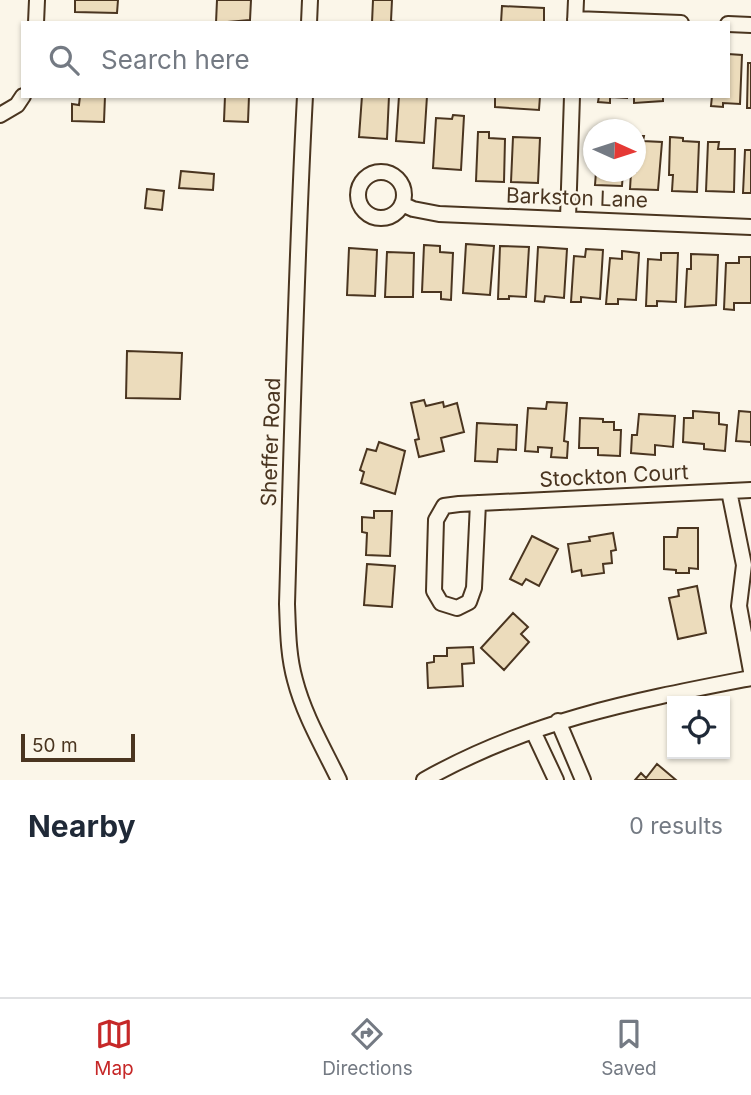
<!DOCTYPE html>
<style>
body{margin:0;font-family:Inter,sans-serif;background:#f6f6f7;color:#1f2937}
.controls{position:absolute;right:21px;bottom:21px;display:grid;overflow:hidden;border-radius:0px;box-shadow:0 2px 5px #0004}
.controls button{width:63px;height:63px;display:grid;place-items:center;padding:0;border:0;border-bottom:2px solid #e0e1e3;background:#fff;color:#1f2937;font:35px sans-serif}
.compass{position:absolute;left:583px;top:119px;width:63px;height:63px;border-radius:50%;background:#fff;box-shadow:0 2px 5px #0004;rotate:93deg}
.scale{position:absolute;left:21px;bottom:18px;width:114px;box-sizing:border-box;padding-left:7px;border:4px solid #4a3520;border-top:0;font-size:19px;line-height:24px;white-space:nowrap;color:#4a3520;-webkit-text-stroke:5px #fbf6e9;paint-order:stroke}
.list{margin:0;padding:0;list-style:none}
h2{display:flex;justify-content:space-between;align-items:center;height:91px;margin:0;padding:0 28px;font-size:30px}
h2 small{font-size:23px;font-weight:400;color:#747a83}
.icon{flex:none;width:38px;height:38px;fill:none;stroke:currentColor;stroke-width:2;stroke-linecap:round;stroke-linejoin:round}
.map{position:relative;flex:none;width:751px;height:780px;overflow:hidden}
.search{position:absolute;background:#fff;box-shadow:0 2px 5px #0004;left:21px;right:21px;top:21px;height:77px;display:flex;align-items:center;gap:18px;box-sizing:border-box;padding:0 24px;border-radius:0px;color:#747a83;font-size:26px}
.sheet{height:217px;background:#fff}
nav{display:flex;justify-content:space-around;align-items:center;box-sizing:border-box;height:98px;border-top:2px solid #e0e1e3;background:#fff;font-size:19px;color:#747a83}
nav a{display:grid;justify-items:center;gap:4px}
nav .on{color:#c62828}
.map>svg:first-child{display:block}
</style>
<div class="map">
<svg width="751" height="780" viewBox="0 0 751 780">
<rect width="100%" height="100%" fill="#fbf6e9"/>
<path fill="#ecdcbc" stroke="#4a3520" stroke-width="2" d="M75 0H118L117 13 75 12Z
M217 0H251L250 20 216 23Z
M373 0H392L391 21 400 23H372Z
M502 6 544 8V23H501Z
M728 54 742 55 740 104 723 103V107L711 106 712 96H728Z
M748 63H751V108H747Z
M80 96H105L104 122 72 121V104L79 105Z
M225 96H249L248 122 224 121Z
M362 96H389L387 139 359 137Z
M399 96H427L424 143 396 141Z
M495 96H540L539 110 495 107Z
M599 96H627V98L610 97V103L598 102Z
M634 96H663V101L634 103Z
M453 115 464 116 461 170 433 168 436 118 452 119Z
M478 132H489V138L505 139 504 182 476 181Z
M636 136H644L643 141 662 142 658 190 630 189 631 172H636Z
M513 137 540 138 538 183 511 182Z
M670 137 683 138V141L699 142 697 192 672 191 673 175H669Z
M708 142H719L718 149H735L734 192 706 191Z
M745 150H751V193H743Z
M181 171 214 174 213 190 179 188Z
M596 172H623L622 186 595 185Z
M147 189 164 191 162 210 145 208Z
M466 244 494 246 490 295 463 293Z
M424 245 440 246V252L453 253 451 300 441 299V292H422Z
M500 246 529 247 526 297 509 296V299H498Z
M538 247 567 249 564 298 545 296 544 302 535 301Z
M349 248 377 250 375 296 347 295Z
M586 249 603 250 600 299 581 297V302H571L574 256 585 257Z
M622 251 639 253 636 300 618 299V304H606L610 258 622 259Z
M387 252 414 253 413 297H385Z
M661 253H678L676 302 657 301V306H646L648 259 661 260Z
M691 254 718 255 716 305 685 307 687 269H691Z
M739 257H751V303H734V310L724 309 726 263H739Z
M127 351 182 353 180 399 126 398Z
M424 400 426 406 443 402 444 407 457 403 464 432 441 438 444 451 419 457 415 440 419 439 411 403Z
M547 402 567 403 564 441 568 442 567 458 551 457 552 448 538 447V452L525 451 528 408 546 409Z
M693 411 719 413V424L727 425 725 451 704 449V444L683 442 684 418H693Z
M739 411 751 412V446V442L736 441Z
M639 414 675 416 673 447 655 445V455L631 453 632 435H637Z
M580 418 603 419V422H614V430H621L620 456 598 455V448H579Z
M477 423 517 425 516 450 498 449 497 462 475 461Z
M379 442 405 451 395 494 361 483 364 472 360 470 367 449 376 451Z
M374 511H392L390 556 366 555 367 533 362 532V517L374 518Z
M678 528H698V569L689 568V573H676V570L664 569V537H677Z
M613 533 616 550 611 551 612 563 603 564 604 573 582 576 581 570 572 572 568 544 590 541 589 537Z
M532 536 558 549 539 586 526 579 522 585 510 579Z
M367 564 395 566 392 607 364 605Z
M697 586 706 633 678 639 669 598 679 596 678 590Z
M513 613 528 627 521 634 529 642 504 670 481 648Z
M473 647 474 663 462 664 463 686 428 688 427 663 434 662V656H447V648Z
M657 764 676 780H635L641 773 646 778Z"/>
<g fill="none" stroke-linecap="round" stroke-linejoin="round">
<defs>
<path id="minor" d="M575 19 681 23
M36 23 37 0
M309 23 310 0
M575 23 576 0
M728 24 751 25
M305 96C296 265 292 434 287 604 288 629 288 655 295 680 304 715 323 747 339 780
M0 115 17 105 23 96
M358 195a23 23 0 1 1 46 0a23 23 0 1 1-46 0Z
M402 204 413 209 439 214 751 227
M568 218 572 96
M729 491 744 565 739 606 751 671
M478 503 474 588 469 602 457 608 441 603 434 591 436 520 444 506 459 504 751 490
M558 721 583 780
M533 731 556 780
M424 780C531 720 633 701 751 678"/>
</defs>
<use href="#minor" stroke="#4a3520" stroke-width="18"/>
<use href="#minor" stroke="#fbf6e9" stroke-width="14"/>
</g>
<g text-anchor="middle" stroke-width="5" stroke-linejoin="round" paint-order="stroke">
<g font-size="21" fill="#4a3520" stroke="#fbf6e9">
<text transform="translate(577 198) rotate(2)" y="7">Barkston Lane</text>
<text transform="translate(271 442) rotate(-88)" y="7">Sheffer Road</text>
<text transform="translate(614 476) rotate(-3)" y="7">Stockton Court</text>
</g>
</g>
</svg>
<div class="controls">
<button><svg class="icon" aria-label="locate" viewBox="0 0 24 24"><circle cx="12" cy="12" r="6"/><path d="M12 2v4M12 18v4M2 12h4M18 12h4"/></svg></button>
</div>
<svg class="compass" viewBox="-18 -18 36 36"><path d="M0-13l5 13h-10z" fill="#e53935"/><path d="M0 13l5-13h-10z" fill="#747a83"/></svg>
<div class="scale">50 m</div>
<div class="search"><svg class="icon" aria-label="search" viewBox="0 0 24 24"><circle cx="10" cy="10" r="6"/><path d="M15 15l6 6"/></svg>Search here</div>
</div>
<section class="sheet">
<h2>Nearby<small>0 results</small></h2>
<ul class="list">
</ul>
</section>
<nav>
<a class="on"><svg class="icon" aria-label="map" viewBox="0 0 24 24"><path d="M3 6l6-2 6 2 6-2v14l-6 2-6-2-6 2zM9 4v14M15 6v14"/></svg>Map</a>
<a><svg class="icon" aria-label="directions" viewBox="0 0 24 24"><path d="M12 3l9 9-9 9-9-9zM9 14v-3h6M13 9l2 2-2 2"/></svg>Directions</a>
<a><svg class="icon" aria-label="saved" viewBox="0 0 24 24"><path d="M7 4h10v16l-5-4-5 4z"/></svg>Saved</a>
</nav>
